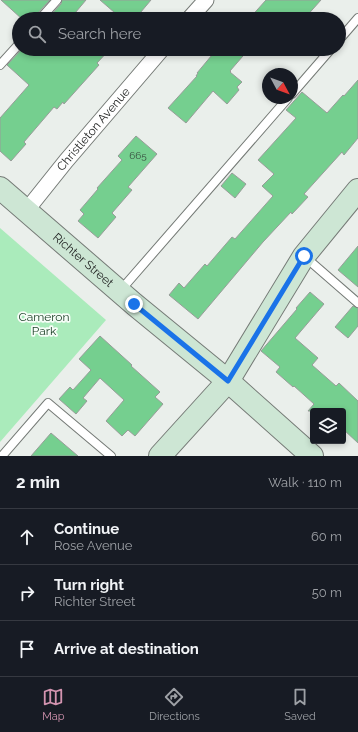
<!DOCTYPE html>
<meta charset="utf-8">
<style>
body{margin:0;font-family:Raleway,sans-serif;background:#20242c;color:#f1f3f6}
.controls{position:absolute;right:12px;bottom:12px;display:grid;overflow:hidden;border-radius:4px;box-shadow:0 2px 6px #0003}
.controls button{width:36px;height:36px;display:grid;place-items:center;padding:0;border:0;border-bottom:1px solid #363941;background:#171b24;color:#f1f3f6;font:20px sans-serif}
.compass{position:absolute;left:262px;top:68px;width:36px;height:36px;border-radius:50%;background:#171b24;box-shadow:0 2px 6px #0003;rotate:131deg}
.stop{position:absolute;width:12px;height:12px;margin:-9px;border:3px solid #1a73e8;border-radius:50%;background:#fff}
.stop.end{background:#1a73e8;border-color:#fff;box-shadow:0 1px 4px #0008}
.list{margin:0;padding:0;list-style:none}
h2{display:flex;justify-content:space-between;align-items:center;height:52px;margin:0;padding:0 16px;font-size:17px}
h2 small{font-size:13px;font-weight:400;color:#9ea1a6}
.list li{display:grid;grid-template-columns:26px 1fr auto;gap:12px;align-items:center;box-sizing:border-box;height:56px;padding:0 16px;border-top:1px solid #363941}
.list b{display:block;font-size:15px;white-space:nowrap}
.list p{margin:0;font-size:13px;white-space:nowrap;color:#9ea1a6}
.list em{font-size:13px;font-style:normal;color:#9ea1a6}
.icon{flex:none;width:22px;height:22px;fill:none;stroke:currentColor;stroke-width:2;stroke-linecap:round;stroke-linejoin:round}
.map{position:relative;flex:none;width:358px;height:456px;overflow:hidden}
.search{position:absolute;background:#171b24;box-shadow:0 2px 6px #0003;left:12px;right:12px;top:12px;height:44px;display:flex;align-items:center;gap:10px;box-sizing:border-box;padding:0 14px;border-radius:22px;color:#9ea1a6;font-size:15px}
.sheet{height:220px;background:#171b24}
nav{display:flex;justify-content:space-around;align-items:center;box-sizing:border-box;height:56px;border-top:1px solid #363941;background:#171b24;font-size:11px;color:#9ea1a6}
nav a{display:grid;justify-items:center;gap:2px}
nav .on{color:#d394b0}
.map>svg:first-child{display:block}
</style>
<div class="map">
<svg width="358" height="456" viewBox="0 0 358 456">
<rect width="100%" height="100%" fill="#eaefeb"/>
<path fill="#aaebbb" d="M0 228 106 320 0 442Z"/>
<path fill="#75cf8f" stroke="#989d99" d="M1 0H50L36 15 35 19H22Z
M62 0H86L70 19H47L61 4Z
M100 0H151L135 19H122Z
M266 0H321L304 19H249Z
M22 49H110L97 63 99 65 64 104 63 102 57 109 54 107 24 142 26 144 11 161 0 151V118L29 85 7 65Z
M217 49H249L230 71 231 72H230L242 82 237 87 239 90 227 104 213 91 186 123 168 108 197 76H196L198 73H197Z
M358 80V138L344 155 342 152 304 194 308 197 292 214 291 212 263 242 198 319 169 295 179 283 184 288 205 264 207 266 232 237 235 239 273 196 262 186 274 174 258 160 296 118 286 110 302 92 327 113 343 95 344 96Z
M136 136 157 154 128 187 132 190 112 213 116 217 98 238 78 221 84 214 80 210 98 189 97 188 122 160 118 156Z
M232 173 246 184 235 198 221 186Z
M358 246V287L338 270Z
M310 292 324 304 295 338 318 358 312 365 336 386 339 383 358 401V443L343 429V411H308L314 404 294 386 293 387 276 372 280 367 261 351 297 309 296 308Z
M353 306 358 308V326L348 338 335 327Z
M100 336 132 365 131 366 160 392 155 397 163 404 135 436 128 430 122 436 106 421 124 400 100 378 83 398 87 401 76 414 59 399 70 387 73 390 91 370 79 359Z
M51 433 78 456H31Z"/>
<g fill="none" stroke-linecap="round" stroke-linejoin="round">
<defs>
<path id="lane" d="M40 19 57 0
M339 40 358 18
M0 65 19 44
M292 94 331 49
M304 256 358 303
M120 291 288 98
M2 456 48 403 111 456"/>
<g id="street">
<path d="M189 19 206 0"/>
<path id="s1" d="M26 211 66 161 162 49"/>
</g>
<g id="secondary">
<path id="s2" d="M0 188 134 304 228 381 312 456"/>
<path d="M160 456 228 381 304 256 358 190"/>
</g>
</defs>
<use href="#lane" stroke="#757a76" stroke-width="10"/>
<use href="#street" stroke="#757a76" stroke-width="17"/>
<use href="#secondary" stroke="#757a76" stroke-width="24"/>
<use href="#lane" stroke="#fff" stroke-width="8"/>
<use href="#street" stroke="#fff" stroke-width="15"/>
<use href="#secondary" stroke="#cde6d4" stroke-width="22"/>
</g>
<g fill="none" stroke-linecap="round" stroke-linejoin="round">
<path stroke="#1a73e8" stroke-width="5" d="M134 304 228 381 304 256"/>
</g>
<g text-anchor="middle" stroke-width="3.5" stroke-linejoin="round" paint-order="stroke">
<g font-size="10" fill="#395140">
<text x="138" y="159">665</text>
</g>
<g font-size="12" fill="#252726" stroke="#f7fdf8">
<text dy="4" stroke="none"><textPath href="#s1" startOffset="106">Christleton Avenue</textPath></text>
<text dy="4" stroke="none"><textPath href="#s2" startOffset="110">Richter Street</textPath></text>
</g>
<g font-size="12" fill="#1d4228" stroke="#f7fdf8">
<text x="44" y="321">Cameron<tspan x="44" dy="14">Park</tspan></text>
</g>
</g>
</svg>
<div class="controls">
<button><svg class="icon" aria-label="layers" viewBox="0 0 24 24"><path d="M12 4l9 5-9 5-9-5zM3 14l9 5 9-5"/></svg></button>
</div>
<svg class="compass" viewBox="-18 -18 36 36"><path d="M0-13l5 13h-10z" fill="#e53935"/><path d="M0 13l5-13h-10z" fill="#9ea1a6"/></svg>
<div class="stop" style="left:304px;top:256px"></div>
<div class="stop end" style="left:134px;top:304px"></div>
<div class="search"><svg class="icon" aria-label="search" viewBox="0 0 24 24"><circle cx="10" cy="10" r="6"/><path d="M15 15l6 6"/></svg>Search here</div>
</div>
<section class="sheet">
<h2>2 min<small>Walk · 110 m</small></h2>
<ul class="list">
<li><svg class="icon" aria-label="ahead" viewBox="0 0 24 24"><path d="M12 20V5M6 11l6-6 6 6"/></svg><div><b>Continue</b><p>Rose Avenue</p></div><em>60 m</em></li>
<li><svg class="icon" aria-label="right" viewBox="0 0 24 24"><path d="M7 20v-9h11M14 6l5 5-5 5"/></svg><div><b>Turn right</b><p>Richter Street</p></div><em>50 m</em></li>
<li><svg class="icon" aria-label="arrive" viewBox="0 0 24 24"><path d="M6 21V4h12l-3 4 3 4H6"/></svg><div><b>Arrive at destination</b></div></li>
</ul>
</section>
<nav>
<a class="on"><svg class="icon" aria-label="map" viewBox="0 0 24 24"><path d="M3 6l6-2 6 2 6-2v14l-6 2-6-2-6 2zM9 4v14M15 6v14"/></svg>Map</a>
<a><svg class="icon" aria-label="directions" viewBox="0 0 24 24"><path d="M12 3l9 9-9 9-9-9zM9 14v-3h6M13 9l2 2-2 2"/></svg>Directions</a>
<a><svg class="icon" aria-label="saved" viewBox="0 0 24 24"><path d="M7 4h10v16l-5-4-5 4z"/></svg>Saved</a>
</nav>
